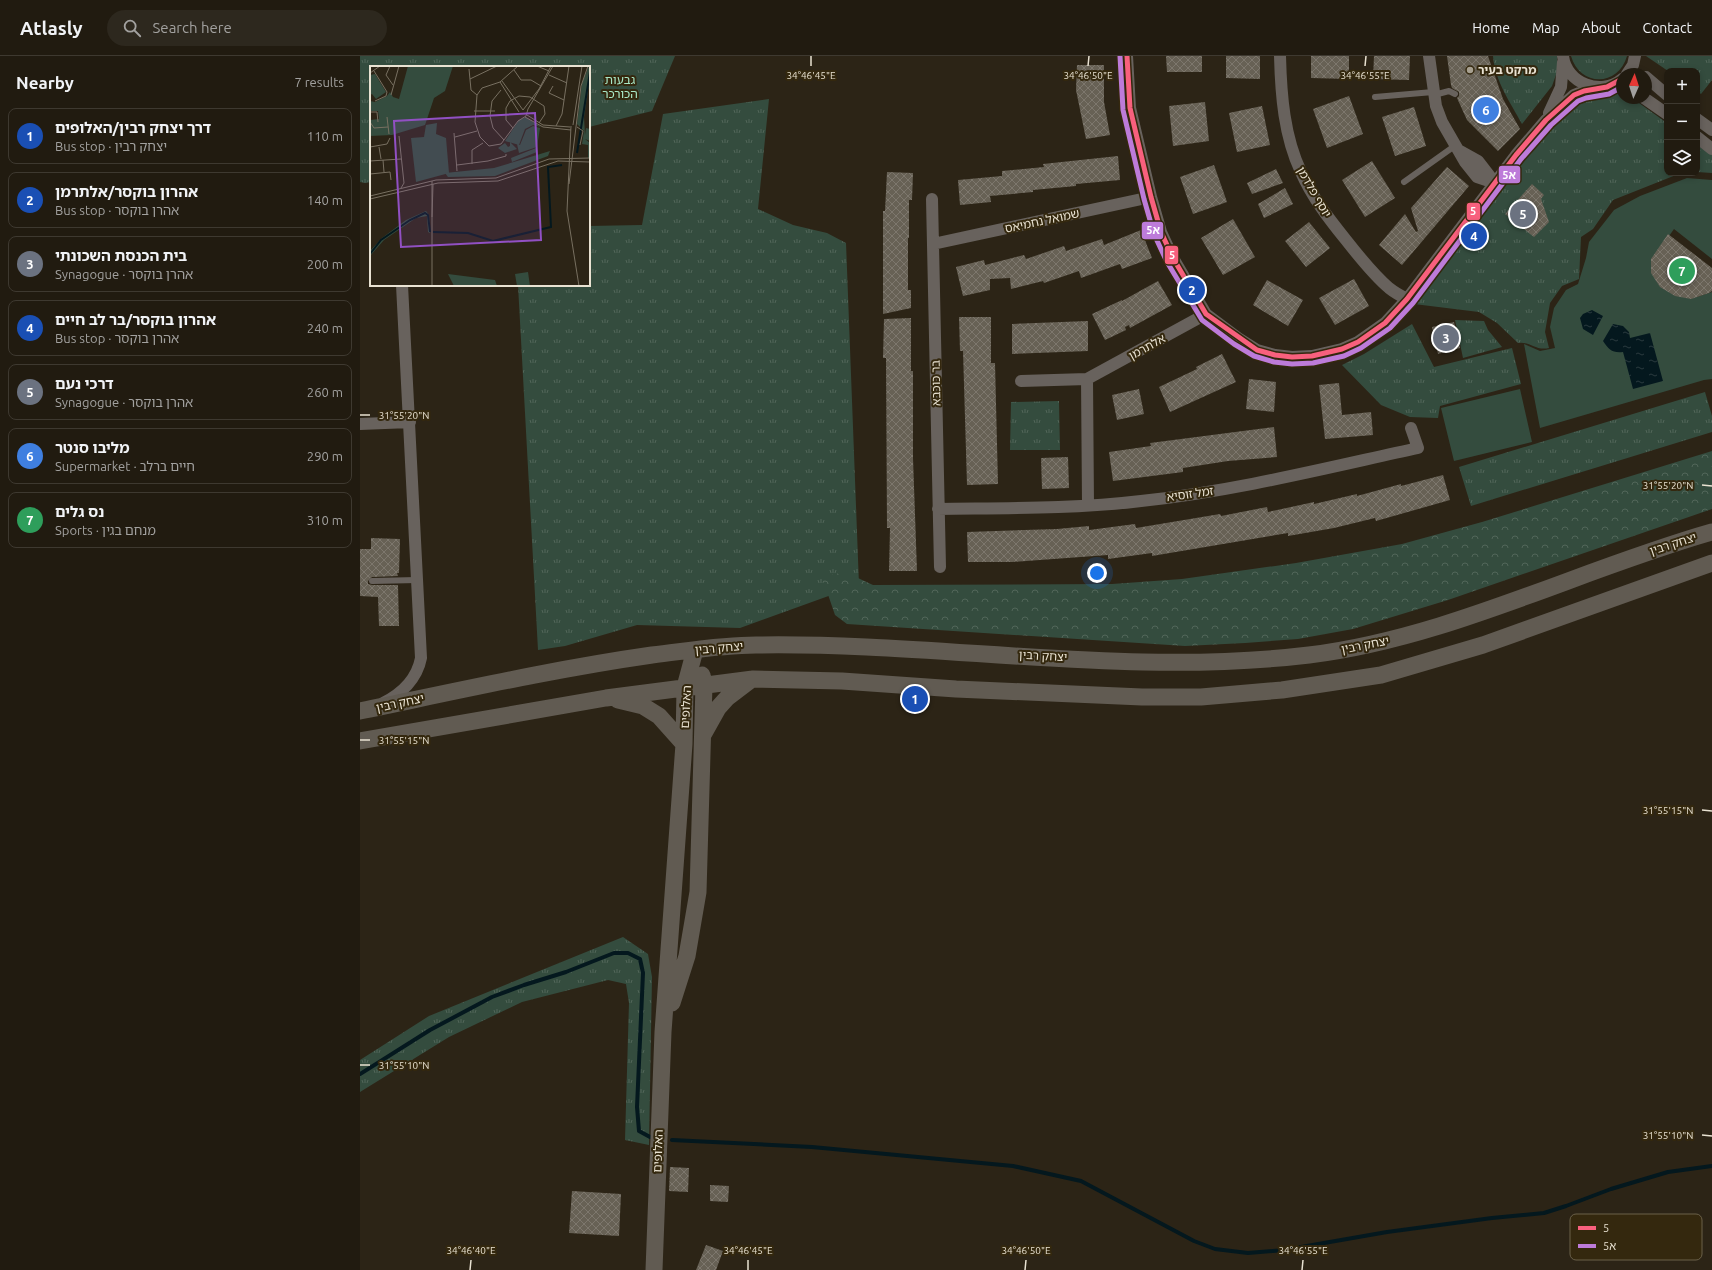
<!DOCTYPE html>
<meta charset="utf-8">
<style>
body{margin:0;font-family:Ubuntu,"Noto Sans Hebrew",sans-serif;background:#2d281e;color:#f1f3f6}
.controls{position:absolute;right:12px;top:12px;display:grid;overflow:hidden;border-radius:8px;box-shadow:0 2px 6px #0003}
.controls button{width:36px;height:36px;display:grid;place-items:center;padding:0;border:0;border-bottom:1px solid #3e3930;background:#211b10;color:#f1f3f6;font:20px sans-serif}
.compass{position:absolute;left:1256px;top:12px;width:36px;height:36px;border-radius:50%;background:#211b10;box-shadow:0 2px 6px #0003;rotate:3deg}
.you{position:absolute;left:737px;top:517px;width:14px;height:14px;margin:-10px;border:3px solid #fff;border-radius:50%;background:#1a73e8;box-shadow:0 0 0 6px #1a73e833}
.badge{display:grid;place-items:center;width:26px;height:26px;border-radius:50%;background:#8c9099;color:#fff;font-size:13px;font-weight:700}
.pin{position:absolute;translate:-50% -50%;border:2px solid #fff;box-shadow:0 1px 4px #0006}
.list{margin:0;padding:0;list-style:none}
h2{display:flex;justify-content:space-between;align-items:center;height:52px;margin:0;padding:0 16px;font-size:17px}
h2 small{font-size:13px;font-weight:400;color:#a2a19f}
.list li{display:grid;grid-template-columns:26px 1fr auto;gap:12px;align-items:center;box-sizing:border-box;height:56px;margin:0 8px 8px;padding:0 8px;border:1px solid #3e3930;border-radius:8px}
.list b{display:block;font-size:15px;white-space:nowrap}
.list p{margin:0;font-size:13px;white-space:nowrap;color:#a2a19f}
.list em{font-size:13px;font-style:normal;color:#a2a19f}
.icon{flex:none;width:22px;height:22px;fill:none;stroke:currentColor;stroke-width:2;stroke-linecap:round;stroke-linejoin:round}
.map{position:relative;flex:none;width:1352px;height:1214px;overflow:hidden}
header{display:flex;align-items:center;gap:24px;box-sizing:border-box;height:56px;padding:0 20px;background:#211b10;border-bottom:1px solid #3e3930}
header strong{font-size:19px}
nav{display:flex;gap:22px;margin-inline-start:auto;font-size:14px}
.search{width:280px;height:36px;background:#2d281e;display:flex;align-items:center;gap:10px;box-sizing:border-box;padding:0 14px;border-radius:22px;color:#a2a19f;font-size:15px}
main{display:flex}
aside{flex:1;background:#211b10}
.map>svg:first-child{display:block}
</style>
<header>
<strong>Atlasly</strong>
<div class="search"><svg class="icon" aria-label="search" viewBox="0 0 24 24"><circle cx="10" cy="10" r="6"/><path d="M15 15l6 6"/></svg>Search here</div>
<nav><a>Home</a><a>Map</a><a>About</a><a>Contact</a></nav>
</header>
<main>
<aside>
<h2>Nearby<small>7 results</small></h2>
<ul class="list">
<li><span class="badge" style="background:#1a4fb4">1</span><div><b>דרך יצחק רבין/האלופים</b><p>Bus stop · יצחק רבין</p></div><em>110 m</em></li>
<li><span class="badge" style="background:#1a4fb4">2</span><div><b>אהרון בוקסר/אלתרמן</b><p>Bus stop · אהרן בוקסר</p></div><em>140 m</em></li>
<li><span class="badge" style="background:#6b7280">3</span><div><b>בית הכנסת השכונתי</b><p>Synagogue · אהרן בוקסר</p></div><em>200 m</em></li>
<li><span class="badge" style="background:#1a4fb4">4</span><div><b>אהרון בוקסר/בר לב חיים</b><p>Bus stop · אהרן בוקסר</p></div><em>240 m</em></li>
<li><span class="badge" style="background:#6b7280">5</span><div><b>דרכי נעם</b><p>Synagogue · אהרן בוקסר</p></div><em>260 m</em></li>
<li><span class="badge" style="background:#3f7fe0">6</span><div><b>מליבו סנטר</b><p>Supermarket · חיים ברלב</p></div><em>290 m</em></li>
<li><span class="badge" style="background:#2e9e5b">7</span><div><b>נס גלים</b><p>Sports · מנחם בגין</p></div><em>310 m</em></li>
</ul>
</aside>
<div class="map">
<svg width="1352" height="1214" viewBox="0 0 1352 1214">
<defs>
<pattern id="grass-tufts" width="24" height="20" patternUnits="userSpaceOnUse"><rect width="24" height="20" fill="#344c3e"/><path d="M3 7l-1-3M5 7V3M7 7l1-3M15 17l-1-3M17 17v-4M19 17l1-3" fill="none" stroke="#516659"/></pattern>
<pattern id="forest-crowns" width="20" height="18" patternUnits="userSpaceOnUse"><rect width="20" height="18" fill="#344c3e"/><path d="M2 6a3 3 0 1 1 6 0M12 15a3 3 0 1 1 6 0" fill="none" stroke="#516659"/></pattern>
<pattern id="water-ripples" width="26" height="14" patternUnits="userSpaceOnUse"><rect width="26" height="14" fill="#04181e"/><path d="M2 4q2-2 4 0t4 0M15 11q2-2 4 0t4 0" fill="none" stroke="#29393e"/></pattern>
<pattern id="building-cross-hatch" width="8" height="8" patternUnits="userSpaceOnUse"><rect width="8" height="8" fill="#676155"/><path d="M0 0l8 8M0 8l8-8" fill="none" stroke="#7d776d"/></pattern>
</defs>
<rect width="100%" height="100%" fill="#2c2416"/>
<path fill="url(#grass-tufts)" d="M0 0H315L292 55 229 71V11H11V126L5 127 0 126Z
M1133 0H1197V16L1192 30 1162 68C1150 46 1135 25 1133 0Z
M1211 0H1267C1258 31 1220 31 1211 0Z
M1286 0H1352V24L1341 38 1337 35V15H1308Z
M1261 34 1262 42H1272L1307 67V117H1321L1253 144 1233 173 1221 181 1219 223 1202 230 1190 247 1185 276 1189 292C1175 295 1171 285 1158 287L1137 267 1119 256 1054 248 1199 60 1220 44Z
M409 43 398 153 433 169 467 177 486 187 499 529 380 572 277 569 205 590 178 594 158 229H229V170L282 169 303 58Z
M1337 88 1352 99V117L1337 116Z
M1095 264 1124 265 1128 274 1142 291 1103 302Z
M1052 268 1074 311 1152 292 1161 328 1080 350 1078 362 1050 361 1021 349 982 309 1004 298Z
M1345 336 1352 360V376L1111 450 1099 411Z
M699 345 700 394H650L651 346Z
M263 881 288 898 292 921 289 1089 265 1084 269 947 266 928 248 924 162 946 89 981 0 1036V1004L69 960Z"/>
<path fill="url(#forest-crowns)" d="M1352 395V453L1088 544 993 573 938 583 885 587 825 590 487 568 475 559 462 521 485 516 513 529 752 528 822 523 936 507 1042 488 1122 466Z"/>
<path fill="#344c3e" d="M1327 122 1352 124V203L1314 173 1295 200 1337 241 1352 236V323L1344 324 1180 372 1164 288 1180 295 1195 292 1190 271 1194 252 1206 234 1218 228 1226 202 1229 186 1254 154 1280 140Z
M1160 333 1172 386 1094 405 1081 352Z"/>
<path fill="url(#water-ripples)" d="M1232 254 1243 260 1233 279 1223 273 1220 262 1223 258Z
M1253 268 1263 270 1269 276 1270 282 1290 277 1303 325 1273 333 1263 296C1252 297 1249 294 1243 285Z"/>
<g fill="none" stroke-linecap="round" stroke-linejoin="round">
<path stroke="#04181e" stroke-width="4" d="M0 1018 70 974 132 941 164 929 206 916 254 897H268L280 903 283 917 277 1051 279 1075 290 1081
M312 1084 452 1091 653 1110 721 1125 834 1185 855 1193 888 1197 924 1194 1027 1176 1132 1162 1184 1157 1206 1150 1251 1133 1308 1116 1352 1110"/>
</g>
<path fill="url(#building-cross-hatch)" d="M806 0H842V16H807Z
M866 0H900V23L866 22Z
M951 0H989V23L951 22Z
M1014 0H1050L1049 24 1013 23Z
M1087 0H1128L1143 43 1160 73 1138 95 1107 64 1097 42 1099 40V36L1092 32 1091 29Z
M717 9H744V46L750 79 726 83 716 34Z
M989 40 1003 78 967 92 953 53Z
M845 46 849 85 813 90 809 50Z
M902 50 910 89 877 96 869 57Z
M1054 51 1066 90 1035 100 1022 61Z
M758 100 760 124 716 128V130L673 134V136L630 140 631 146 600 149 598 124 642 120V115L684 111 683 108Z
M1012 105 1035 142 1005 161 982 124Z
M854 109 867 146 833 158 820 121Z
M1087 111 1109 130 1042 209 1019 189 1045 158 1056 176 1058 175 1051 152Z
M916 113 923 127 892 138 887 127Z
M527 116 553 117 552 144H549V182H548V234H551V252L523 258V155H525Z
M1172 128 1184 139 1181 143 1189 166 1174 181 1145 158Z
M925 132 933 148 904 162 898 148Z
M873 163 895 201 863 219 841 182Z
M949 166 970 192 946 211 925 185Z
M781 174 792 202 762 213 760 208 721 222 719 215 684 227 683 225 651 233 650 222 630 223V234L603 240 596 211 624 204 625 209 664 199 666 203 704 190 706 195 742 183 744 189Z
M1308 178 1352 212V235L1349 237 1331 243 1315 240 1300 231 1291 217V203Z
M994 223 1009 250 975 269 959 242Z
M907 224 943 244 928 270 893 249Z
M798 225 812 249 770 272 769 269 765 271 766 274 745 284 732 258 762 244V245Z
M599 261H631V307H635L638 428 607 429 603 295H600Z
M551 262V315H553V402L557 515H529L530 472H527L526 302H523L524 263Z
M728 265V295L652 298V268Z
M1094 266 1100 292 1078 298 1072 271Z
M862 298 876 326 810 356 799 331 837 313 836 311Z
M889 323 916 326 914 356 886 353Z
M979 327 982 359 1011 356 1013 379 965 383 959 329Z
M779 333 784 358 757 364 752 339Z
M914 371 917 401 868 405 823 412V416L753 425 749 396 791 390 790 387Z
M708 401 709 432 682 433 681 402Z
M1083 419 1090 444 1016 465 1015 462 974 472 928 480V477L792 500V497L748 503V499L652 506H608L607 476 697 473 729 470V474L775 468 776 472 860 458 861 460 907 451 908 456 954 446V448L997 438V440L1041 428V430Z
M11 482 40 483 39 517H37L38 520 12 521 8 525V528L12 529H38L39 570H19L18 541 0 540V493H11Z
M310 1111 329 1112 328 1136 309 1135Z
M350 1129 369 1130 368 1146 350 1145Z
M212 1135 261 1138 259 1180 209 1177Z
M346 1189 363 1195 356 1214H336Z"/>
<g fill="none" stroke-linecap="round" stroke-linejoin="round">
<path stroke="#68625d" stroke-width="6" d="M1074 39 1089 35 1095 38
M1015 41 1073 36
M1044 126 1096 89
M12 525 57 524"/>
<path stroke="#68625d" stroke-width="12" d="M767 0 770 52 791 141 801 176 813 202 846 258 878 282 897 294 915 299 932 301 952 300 982 293 998 286 1025 267 1047 243 1156 99 1186 64 1214 39 1224 35 1247 31
M920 0C921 39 924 80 941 116 952 141 969 163 986 184 997 198 1016 221 1029 232 1034 236 1041 240 1047 243
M1069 0 1076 50 1082 66 1105 106 1117 121 1135 127
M1203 0C1206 27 1241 41 1262 23
M1267 18 1273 9 1275 0
M1286 21 1307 39
M1284 42 1307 58
M1189 57 1201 31 1203 6
M1337 63 1352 74
M1337 81 1352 93
M1100 95 1118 105 1135 127
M572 143 580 511
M573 188 791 141
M661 325 727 323
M0 368 50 366
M728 449 727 323 846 258
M578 453C646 452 714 453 781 445 875 435 966 412 1058 392L1051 372
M23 647C41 638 57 623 61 602L42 229"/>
<path stroke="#615b52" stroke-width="17" d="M258 644 283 650 299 660 324 688
M0 655C97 635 194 613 292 599 327 595 361 589 396 589 580 586 765 621 949 599 1088 582 1218 514 1352 476
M344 677 358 652 367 642 392 623
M0 685 246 642 393 623 482 625 596 633 782 641H841L922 634 1021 619 1123 589 1352 507
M312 947 327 900 338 836 344 629 342 619
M294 1214 303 976 324 688 325 631 335 594"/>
<defs>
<path id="bus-1" d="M767 0 770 52 791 141 801 176 813 202 846 258 897 294 915 299 932 301 952 300 982 293 998 286 1025 267 1047 243 1156 99 1186 64 1214 39 1224 35 1247 31 1262 23"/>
<path id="bus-2" d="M760 0 763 54 784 143 794 178 807 206 842 264 874 288 894 300 914 306 932 308 953 307 984 300 1001 292 1030 272 1053 247 1161 103 1191 69 1218 45 1226 42 1249 38 1262 31"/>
</defs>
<use href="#bus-1" stroke="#34280e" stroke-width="8"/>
<use href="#bus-2" stroke="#34280e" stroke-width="8"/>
<use href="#bus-1" stroke="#f8607d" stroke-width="5"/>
<use href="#bus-2" stroke="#bd7bd9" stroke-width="5"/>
</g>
<path fill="none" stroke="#e9e2d2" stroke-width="1.5" d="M451 10V0M728 10 729 0M1005 10 1006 0M0 359H10M1342 429 1352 430M0 684H10M1342 754 1352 755M0 1009H10M1342 1079 1352 1080M110 1214 111 1204M388 1214V1204M665 1214 666 1204M942 1214 943 1204"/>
<circle fill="#a7a090" stroke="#34280e" stroke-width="1.5" cx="1110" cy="14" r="4"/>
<g text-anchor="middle" stroke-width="4" stroke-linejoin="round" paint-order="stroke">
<g font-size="12" font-weight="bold" fill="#e9e2d2" stroke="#34280e" text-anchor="start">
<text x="1118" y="18">מרקט בעיר</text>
</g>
<g font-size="12" fill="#a8e7c7" stroke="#34280e">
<text x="260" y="28">גבעות<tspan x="260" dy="14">הכורכר</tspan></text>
</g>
<g font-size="12" fill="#e9e2d2" stroke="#34280e">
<text transform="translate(954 136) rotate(60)" y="4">יוסף פלדמן</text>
<text transform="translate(682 165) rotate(-12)" y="4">שמואל נחמיאס</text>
<text transform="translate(787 291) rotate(-29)" y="4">אלתרמן</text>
<text transform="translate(576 327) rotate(-91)" y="4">בר כוכבא</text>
<text transform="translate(830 438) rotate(-8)" y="4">זמל זוסיא</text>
<text transform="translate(1313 488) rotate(-18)" y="4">יצחק רבין</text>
<text transform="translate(1005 589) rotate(-11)" y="4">יצחק רבין</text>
<text transform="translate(359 592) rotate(-5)" y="4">יצחק רבין</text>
<text transform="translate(683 600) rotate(3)" y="4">יצחק רבין</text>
<text transform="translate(40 647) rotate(-12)" y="4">יצחק רבין</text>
<text transform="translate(326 651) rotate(-87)" y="4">האלופים</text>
<text transform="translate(298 1095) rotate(-88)" y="4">האלופים</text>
</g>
</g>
<g transform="translate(10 10)">
<rect width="220" height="220" fill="#2c2416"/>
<path d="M38 0H83L75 25 64 32 55 59 22 69 0 70V54L9 53 8 45H0V35L5 36 17 30 20 26 23 31 29 33ZM219 0 220 11 214 51 215 69 216 62 220 63V75L215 73 220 77V92H218V79L212 78 214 65 207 58 212 17ZM5 8 16 26 6 33 2 28 0 29V9ZM156 51 171 61 163 59 155 63 149 79 135 75 149 54ZM67 57 66 68 76 72 79 107 46 116 41 72 54 71 56 59ZM140 76 147 83 135 87 128 82 135 77 138 81 140 80ZM166 82 167 86 142 96 141 92ZM56 145 59 149 60 167 58 166 57 150 46 152 14 174 0 190V185L12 172 36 154ZM78 208 125 214 127 220H84Z" fill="#344c3e"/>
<path d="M180 85 178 90 125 110 78 111 75 107 124 102Z" fill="#344c3e"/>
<path d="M163 60 170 62 167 81 149 87 147 78 150 79 156 64ZM158 206 160 220H147L145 208Z" fill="#344c3e"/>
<path fill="none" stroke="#04181e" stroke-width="2" d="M207 87 220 6M63 166 98 167 123 175 181 161 178 101 192 99M0 188 11 174 40 154 55 147 58 149 60 166"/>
<path fill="none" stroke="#787061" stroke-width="1" d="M20 0 16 9 23 19M148 0 130 16 112 22 107 29 105 56 110 71 119 80 131 78 148 55 156 50 158 43 183 0M167 0 179 5M99 3 101 24 107 29M144 4 151 14H161L171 20M4 5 17 26 16 30 5 35M0 7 10 0M179 9 197 17M100 13 127 0M132 15 153 44M130 16 149 46M183 20 179 27 194 34M131 24 122 35 120 50 123 62 134 74M21 29 29 0M153 44 169 23 181 0M104 45H125M0 46H7L8 56M157 49 173 59 200 61M17 51 19 68M155 51 173 61 201 64M0 56 4 62 18 61M203 59 212 0M186 60 192 48 199 0M201 60 197 145 209 220M207 61 213 65 210 79M143 62 136 54V42L140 35 149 30 160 31 174 40 175 48 169 57M84 67 87 105M29 70 34 117 31 122M85 71 107 65M0 81 17 78 20 72M9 81 11 93M13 94 14 106M0 95 31 93M102 98V84L113 77M87 99 118 95 136 90V88M0 108 20 106 21 114M199 118 211 20 218 0M0 130 66 114 126 112 179 93 220 92M0 133 68 117 128 115 188 95 220 96M62 151 63 118M62 220V115"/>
<path fill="#9150c3" fill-opacity="0.15" stroke="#9150c3" stroke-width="2" d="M165 47 171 174 31 181 24 55Z"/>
<rect width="220" height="220" fill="none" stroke="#e9e2d2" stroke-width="2"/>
</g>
<rect x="1210" y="1158" width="132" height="46" rx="6" fill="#34280e" stroke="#6a6049" stroke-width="1"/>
<rect x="1218" y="1170" width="18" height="4" fill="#f8607d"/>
<rect x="1218" y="1188" width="18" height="4" fill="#bd7bd9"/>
<g font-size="11" fill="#e9e2d2">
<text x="1243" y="1176">5</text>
<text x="1243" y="1194">5א</text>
</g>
<g font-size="10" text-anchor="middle" fill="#e9e2d2" stroke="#34280e" stroke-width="4" stroke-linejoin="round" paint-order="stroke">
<text x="451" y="23">34°46'45"E</text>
<text x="728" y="23">34°46'50"E</text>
<text x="1005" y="23">34°46'55"E</text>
<text x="44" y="363">31°55'20"N</text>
<text x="1308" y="433">31°55'20"N</text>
<text x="44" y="688">31°55'15"N</text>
<text x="1308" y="758">31°55'15"N</text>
<text x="44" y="1013">31°55'10"N</text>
<text x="1308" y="1083">31°55'10"N</text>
<text x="111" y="1198">34°46'40"E</text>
<text x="388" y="1198">34°46'45"E</text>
<text x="666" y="1198">34°46'50"E</text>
<text x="943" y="1198">34°46'55"E</text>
</g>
<g stroke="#34280e" stroke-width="1.5">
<rect x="1138" y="109" width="23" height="19" rx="4" fill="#bd7bd9"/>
<rect x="1106" y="146" width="15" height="19" rx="4" fill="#f8607d"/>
<rect x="781" y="165" width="23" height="19" rx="4" fill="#bd7bd9"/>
<rect x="804" y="189" width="15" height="20" rx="4" fill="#f8607d"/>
</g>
<g font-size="11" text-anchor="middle" font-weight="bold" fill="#fff">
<text x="1149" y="123">5א</text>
<text x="1113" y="159">5</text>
<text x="793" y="178">5א</text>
<text x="812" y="203">5</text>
</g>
</svg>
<div class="controls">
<button>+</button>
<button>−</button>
<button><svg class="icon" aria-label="layers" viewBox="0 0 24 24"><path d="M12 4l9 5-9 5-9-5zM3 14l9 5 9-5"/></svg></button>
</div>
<svg class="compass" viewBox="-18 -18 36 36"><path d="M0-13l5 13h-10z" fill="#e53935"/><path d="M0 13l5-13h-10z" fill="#a2a19f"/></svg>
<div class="you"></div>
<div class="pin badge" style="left:555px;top:643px;background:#1a4fb4">1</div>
<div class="pin badge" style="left:832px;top:234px;background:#1a4fb4">2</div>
<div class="pin badge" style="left:1086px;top:282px;background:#6b7280">3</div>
<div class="pin badge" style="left:1114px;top:180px;background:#1a4fb4">4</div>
<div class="pin badge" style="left:1163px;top:158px;background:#6b7280">5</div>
<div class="pin badge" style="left:1126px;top:54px;background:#3f7fe0">6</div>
<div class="pin badge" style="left:1322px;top:215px;background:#2e9e5b">7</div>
</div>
</main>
